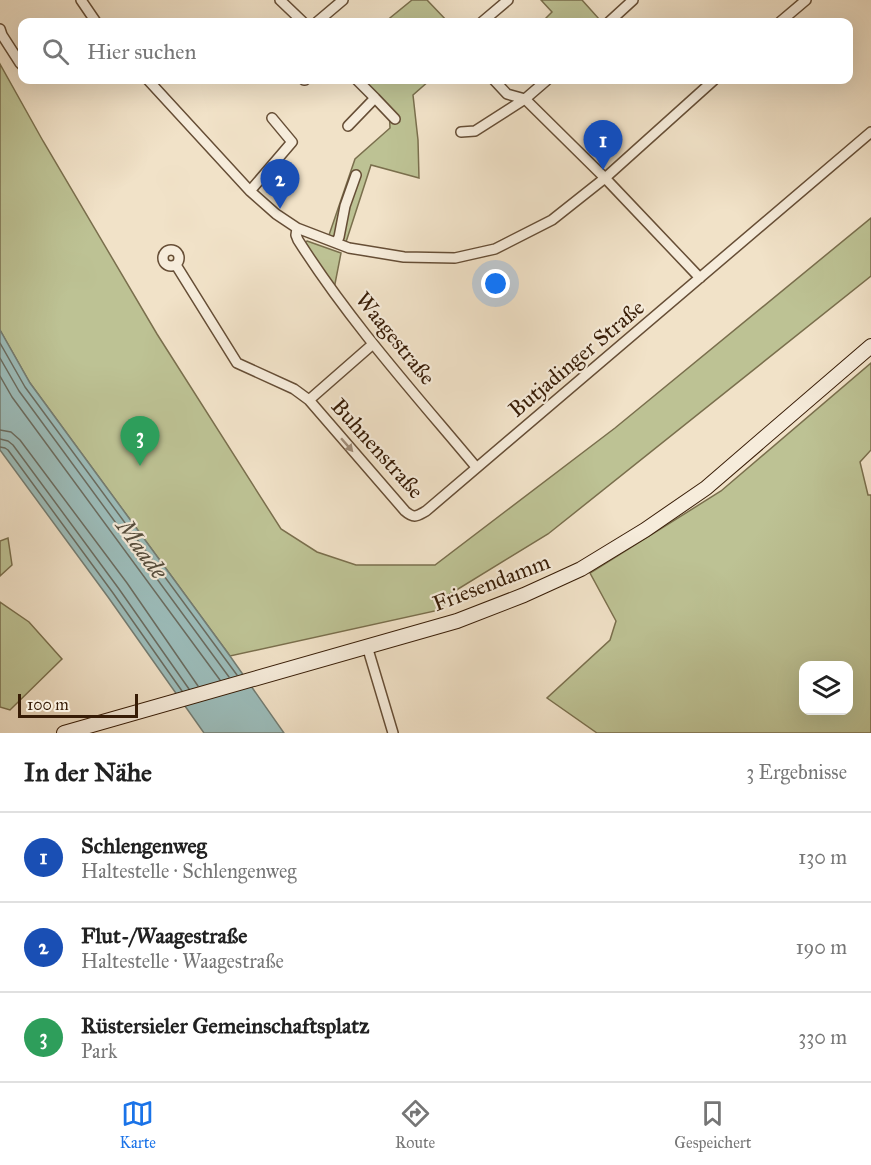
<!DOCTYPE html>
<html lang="de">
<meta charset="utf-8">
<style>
body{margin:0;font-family:"IM FELL Great Primer",serif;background:#f2f2f2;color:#222}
.controls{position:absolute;right:18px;bottom:18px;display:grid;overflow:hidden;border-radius:12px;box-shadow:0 6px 24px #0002}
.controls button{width:54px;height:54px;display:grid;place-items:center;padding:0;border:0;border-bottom:2px solid #e0e0e0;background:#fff;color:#222;font:30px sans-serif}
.scale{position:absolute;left:18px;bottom:15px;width:120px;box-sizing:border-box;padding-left:6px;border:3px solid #371c06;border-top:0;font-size:16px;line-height:21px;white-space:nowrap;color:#371c06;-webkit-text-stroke:4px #f6ecdb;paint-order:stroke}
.you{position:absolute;left:496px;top:284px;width:21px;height:21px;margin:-15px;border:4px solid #fff;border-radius:50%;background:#1a73e8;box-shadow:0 0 0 9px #1a73e833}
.badge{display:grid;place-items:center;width:39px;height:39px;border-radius:50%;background:#1a73e8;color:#fff;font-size:20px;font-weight:700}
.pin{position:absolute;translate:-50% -50px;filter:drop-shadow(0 2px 3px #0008)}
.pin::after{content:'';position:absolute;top:32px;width:21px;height:18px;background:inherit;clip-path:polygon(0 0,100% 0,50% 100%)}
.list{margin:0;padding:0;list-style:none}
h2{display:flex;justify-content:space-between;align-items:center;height:78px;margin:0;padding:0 24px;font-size:26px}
h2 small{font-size:20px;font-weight:400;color:#767676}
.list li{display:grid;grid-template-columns:39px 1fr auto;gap:18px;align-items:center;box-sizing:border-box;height:90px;padding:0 24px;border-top:2px solid #e0e0e0}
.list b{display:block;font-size:22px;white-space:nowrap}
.list p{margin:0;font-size:20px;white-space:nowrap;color:#767676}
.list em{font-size:20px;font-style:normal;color:#767676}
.icon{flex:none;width:33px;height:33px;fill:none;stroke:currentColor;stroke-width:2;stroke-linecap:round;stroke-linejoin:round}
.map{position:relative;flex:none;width:871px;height:733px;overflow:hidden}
.search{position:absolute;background:#fff;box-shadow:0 6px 24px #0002;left:18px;right:18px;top:18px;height:66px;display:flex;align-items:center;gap:15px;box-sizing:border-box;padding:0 21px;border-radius:12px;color:#767676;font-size:22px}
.sheet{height:348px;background:#fff}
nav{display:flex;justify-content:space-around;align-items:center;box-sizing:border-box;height:84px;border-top:2px solid #e0e0e0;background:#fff;font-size:16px;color:#767676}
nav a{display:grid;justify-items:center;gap:3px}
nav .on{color:#1a73e8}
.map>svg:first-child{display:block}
</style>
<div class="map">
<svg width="871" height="733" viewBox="0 0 871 733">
<rect width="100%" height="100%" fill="#f1e2c8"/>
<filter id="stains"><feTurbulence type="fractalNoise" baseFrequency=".00333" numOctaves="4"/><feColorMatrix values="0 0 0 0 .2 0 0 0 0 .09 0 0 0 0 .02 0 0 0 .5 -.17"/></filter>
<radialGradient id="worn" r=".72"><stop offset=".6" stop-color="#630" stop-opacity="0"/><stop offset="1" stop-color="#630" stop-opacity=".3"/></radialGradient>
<path fill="#bdc294" stroke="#7a6f4d" stroke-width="1.5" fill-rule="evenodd" d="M412 0H427L448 22H385Z
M541 0H582L600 20 597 22H550L546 18 552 12Z
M0 64 43 141 157 334 281 529 317 552 356 565H435L615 428 871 218V276L548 534 445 597 444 609 230 656 30 383 0 330Z
M363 80H430L413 95 418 140 419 178 371 165 346 242 329 235 355 159 390 128 389 107Z
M307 241 341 253 334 289 302 244Z
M871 363V450L860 462 868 495H871V733H597L547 698 610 640 616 621 590 573 721 491ZM804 666H848V710H804Z
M8 538 12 565 0 576V541Z
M0 602 29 622 62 659 10 710 0 707Z"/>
<path fill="#9cbdbb" stroke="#747d73" stroke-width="1.5" d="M0 330 30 383 230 656 284 733H204L108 597 0 450Z"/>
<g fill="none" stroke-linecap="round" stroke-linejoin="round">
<path stroke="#6a6c60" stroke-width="1.5" d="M0 343 25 387 237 675
M0 358 19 391 229 677
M0 376 12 397 220 680
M0 430 11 432 20 440 127 583 198 686
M0 439 8 441 13 445 119 589 189 689
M0 447 5 448 8 450 113 593 182 691"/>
<defs>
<path id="minor" d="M81 0 96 22
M280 0 303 22
M317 22 343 0
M482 22 508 0
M609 22 633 0
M780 22 806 0
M0 29 2 35 20 63 22 65
M148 80 250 191 276 214 297 228 349 248 404 257 455 258 495 249 552 220 605 178 714 80
M304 80H305
M494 80 507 94 525 99 605 178 700 278
M375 98 395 119
M348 126 375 98 357 80
M461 132 475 131 525 99 547 80
M250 191 292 142 272 118
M297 228 296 235 298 240C350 322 415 394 476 467
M336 243 339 237 345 206 356 175
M163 258a8 8 0 1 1 16 0a8 8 0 1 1-16 0Z
M176 265 237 363 294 389 309 400 405 511C414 519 417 516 426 511L871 132
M309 400 373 344
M367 646 393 733"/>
<path id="secondary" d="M64 733 457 621 524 595 557 580 581 569 645 530 706 488 871 346"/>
</defs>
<use href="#minor" stroke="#664e36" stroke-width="12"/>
<use href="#secondary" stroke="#371c06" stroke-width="16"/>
<use href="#minor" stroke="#f6ecdb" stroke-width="9"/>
<use href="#secondary" stroke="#f6ecdb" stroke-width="14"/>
</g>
<defs><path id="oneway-solid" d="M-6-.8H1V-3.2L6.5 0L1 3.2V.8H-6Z" transform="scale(1.5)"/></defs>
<use fill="#a08e7b" href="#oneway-solid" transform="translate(347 445) rotate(49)"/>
<g text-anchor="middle" stroke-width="4.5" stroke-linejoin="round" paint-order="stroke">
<g font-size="22" fill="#371c06" stroke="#f6ecdb">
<text transform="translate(396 338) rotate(51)" y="8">Waagestraße</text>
<text transform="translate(576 358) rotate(-40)" y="8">Butjadinger Straße</text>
<text transform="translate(378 448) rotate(48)" y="8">Buhnenstraße</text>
<text transform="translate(491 582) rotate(-21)" y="8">Friesendamm</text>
</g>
<g font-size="24" font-style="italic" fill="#554c3c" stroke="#f6ecdb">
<text transform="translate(142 549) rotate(54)" y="8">Maade</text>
</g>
</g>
<rect width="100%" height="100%" filter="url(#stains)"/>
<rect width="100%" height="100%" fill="url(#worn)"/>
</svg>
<div class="controls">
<button><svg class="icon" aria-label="layers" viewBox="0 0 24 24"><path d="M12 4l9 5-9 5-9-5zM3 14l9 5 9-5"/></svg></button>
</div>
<div class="scale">100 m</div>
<div class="you"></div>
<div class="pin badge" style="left:603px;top:170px;background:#1a4fb4">1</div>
<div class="pin badge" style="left:280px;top:209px;background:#1a4fb4">2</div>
<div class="pin badge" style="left:140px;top:466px;background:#2e9e5b">3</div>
<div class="search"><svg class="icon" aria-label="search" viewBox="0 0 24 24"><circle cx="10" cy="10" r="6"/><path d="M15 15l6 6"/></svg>Hier suchen</div>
</div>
<section class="sheet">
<h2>In der Nähe<small>3 Ergebnisse</small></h2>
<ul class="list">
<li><span class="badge" style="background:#1a4fb4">1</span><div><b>Schlengenweg</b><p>Haltestelle · Schlengenweg</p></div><em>130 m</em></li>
<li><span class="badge" style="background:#1a4fb4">2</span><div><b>Flut-/Waagestraße</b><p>Haltestelle · Waagestraße</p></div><em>190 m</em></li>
<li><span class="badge" style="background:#2e9e5b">3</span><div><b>Rüstersieler Gemeinschaftsplatz</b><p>Park</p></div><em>330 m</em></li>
</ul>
</section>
<nav>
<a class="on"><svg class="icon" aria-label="map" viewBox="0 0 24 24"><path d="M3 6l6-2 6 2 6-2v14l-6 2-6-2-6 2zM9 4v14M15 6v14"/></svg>Karte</a>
<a><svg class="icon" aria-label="directions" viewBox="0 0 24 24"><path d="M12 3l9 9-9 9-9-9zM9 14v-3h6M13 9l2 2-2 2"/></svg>Route</a>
<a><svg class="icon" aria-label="saved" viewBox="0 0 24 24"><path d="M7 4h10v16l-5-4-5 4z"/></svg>Gespeichert</a>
</nav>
